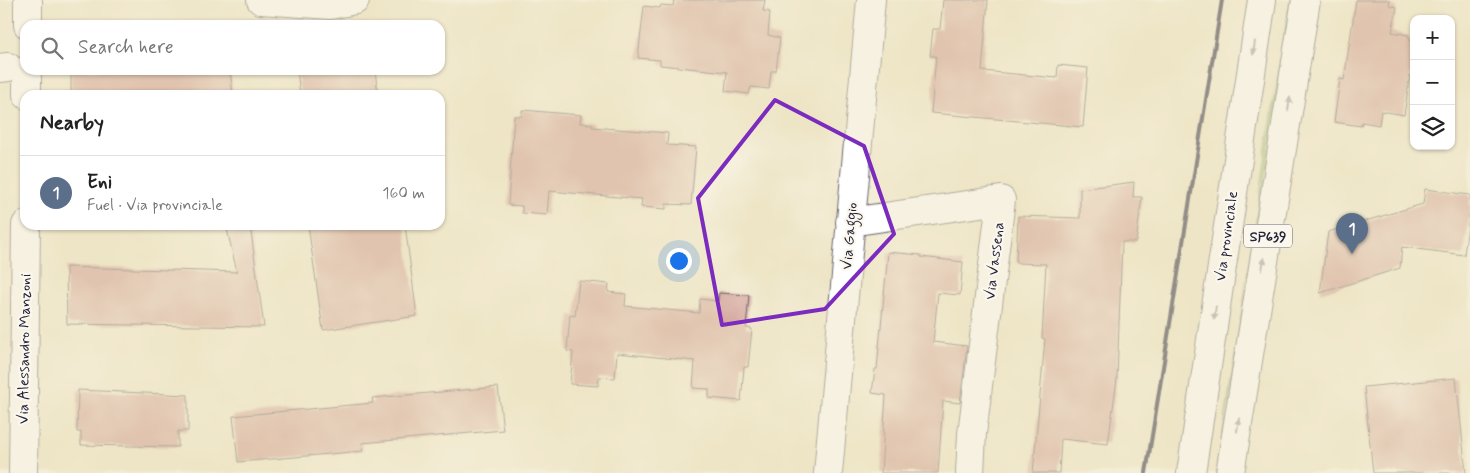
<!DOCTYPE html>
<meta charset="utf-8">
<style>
body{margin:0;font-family:Mynerve,sans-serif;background:#f6f6f6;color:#222}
.controls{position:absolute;right:15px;top:15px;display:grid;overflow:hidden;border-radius:10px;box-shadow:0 1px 4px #0004}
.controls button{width:45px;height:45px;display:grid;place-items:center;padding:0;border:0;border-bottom:1px solid #e0e0e0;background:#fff;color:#222;font:25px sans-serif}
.you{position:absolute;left:678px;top:260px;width:18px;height:18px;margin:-12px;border:4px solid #fff;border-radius:50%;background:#1a73e8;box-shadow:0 0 0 8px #1a73e833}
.badge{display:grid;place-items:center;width:32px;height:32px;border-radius:50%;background:#111827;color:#fff;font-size:16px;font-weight:700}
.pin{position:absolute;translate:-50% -41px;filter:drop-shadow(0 1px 2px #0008)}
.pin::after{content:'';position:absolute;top:26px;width:18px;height:15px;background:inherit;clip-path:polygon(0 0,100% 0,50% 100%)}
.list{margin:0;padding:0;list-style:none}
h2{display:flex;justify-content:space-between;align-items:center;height:65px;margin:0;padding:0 20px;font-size:21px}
h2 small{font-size:16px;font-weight:400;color:#767676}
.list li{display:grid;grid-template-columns:32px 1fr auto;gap:15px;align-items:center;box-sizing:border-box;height:75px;padding:0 20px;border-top:1px solid #e0e0e0}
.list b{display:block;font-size:19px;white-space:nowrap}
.list p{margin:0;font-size:16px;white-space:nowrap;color:#767676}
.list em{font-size:16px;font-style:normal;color:#767676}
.icon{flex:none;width:28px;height:28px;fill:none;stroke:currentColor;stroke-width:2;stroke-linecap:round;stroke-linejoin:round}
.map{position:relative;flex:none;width:1470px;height:473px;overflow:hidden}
.search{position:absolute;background:#fff;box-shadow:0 1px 4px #0004;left:20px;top:20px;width:425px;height:55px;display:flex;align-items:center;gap:12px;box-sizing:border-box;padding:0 18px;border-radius:15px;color:#767676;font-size:19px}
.panel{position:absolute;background:#fff;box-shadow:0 1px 4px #0004;left:20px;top:90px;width:425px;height:140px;border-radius:15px}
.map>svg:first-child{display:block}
</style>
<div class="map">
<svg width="1470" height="473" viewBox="0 0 1470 473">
<rect width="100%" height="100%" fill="#fbf7ec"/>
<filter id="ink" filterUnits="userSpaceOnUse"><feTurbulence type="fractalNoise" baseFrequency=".02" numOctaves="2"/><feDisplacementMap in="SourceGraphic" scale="10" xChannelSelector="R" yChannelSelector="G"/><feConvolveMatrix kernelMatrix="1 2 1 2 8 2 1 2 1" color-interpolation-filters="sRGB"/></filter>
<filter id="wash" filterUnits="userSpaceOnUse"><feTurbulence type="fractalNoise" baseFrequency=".0096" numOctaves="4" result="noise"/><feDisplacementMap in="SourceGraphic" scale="20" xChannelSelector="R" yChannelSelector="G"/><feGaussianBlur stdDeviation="1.12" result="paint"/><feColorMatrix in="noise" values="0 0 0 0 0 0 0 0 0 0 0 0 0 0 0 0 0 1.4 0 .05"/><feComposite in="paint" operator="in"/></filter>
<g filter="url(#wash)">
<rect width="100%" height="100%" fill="#eee5c6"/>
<path fill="#a3cc77" stroke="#627759" d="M1290 0H1295L1217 473Z"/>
<g id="blocks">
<path fill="#cf9b92" d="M674 0H765L763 11 770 12 768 35 780 38 776 71H771L769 89 751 87 749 94 725 91 727 72 660 65V60L638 58 644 6 660 8 661 5 673 6Z
M943 0H988L982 71 1057 78 1058 65 1088 68 1083 127 931 113 936 56H930L933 29H940Z
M1356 0H1390L1389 5 1397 7 1392 32 1408 35 1414 48V73H1411L1410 75 1404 115 1381 111 1379 125 1362 122 1361 126 1334 122 1340 79 1344 80Z
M71 70H230L233 95H71Z
M297 70H375L378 95H300Z
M522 110 581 115 580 123 593 124 592 127 668 133 667 145 696 147 691 205 666 204V209L641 207 642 199 549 191 547 215 522 213V206L508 205 514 116H522Z
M1134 182 1133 197H1142L1136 242H1122L1117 379 1108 444 1061 439 1059 473H1033L1045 339 1042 338 1046 264 1016 263 1018 216 1080 218V189Z
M1425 189 1470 195V211L1464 255 1402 247 1400 268 1320 293 1328 232 1423 204Z
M226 225H250L264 327 67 324 66 267 237 272Z
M308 225H405L417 316 323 330Z
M888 252 921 255V257L963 262 960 295 938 293 933 342 967 346 960 403 943 401 938 473H881L886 395 872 393 875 369H877Z
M579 281 609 284 608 292 626 294 625 306 699 313 700 299 718 301 719 293 749 295 746 328 752 329 748 367H744L741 401 709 398V389L693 388 695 361 617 353 615 378 599 377 598 386 570 384 573 352 567 351 570 315 575 316Z
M1456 378 1466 473H1373L1364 387Z
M498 387 503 430 362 443 363 451 238 462 233 416 373 403 372 398Z
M78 390 188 395V431H178V447L81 445V432H77Z"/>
</g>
</g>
<g filter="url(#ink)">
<use href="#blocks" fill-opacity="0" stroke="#69666c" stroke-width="1"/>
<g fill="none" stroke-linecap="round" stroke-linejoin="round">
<defs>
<path id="minor" d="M261 0 330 5 355 0
M28 25V0
M0 68 8 67
M27 95V70
M850 222 1001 200 972 434 970 473
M23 473 26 225
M828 473 871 0"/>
<path id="major" d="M1191 473 1262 0
M1230 473 1306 0"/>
</defs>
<use href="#minor" stroke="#69666c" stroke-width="30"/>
<use href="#major" stroke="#69666c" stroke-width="30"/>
<use href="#minor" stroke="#fff" stroke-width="28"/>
<use href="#major" stroke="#fff" stroke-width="28"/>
<path stroke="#22223b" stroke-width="4" d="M1146 473 1222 0"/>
</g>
<defs><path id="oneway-solid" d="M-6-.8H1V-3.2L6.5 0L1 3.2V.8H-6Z" transform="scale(1.25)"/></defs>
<g fill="#9c9ca7">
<use href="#oneway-solid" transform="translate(1254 48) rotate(98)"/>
<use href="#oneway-solid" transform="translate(1289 104) rotate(-81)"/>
<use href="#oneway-solid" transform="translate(1263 264) rotate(-81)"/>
<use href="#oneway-solid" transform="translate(1215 313) rotate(98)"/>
<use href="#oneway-solid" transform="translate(1238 425) rotate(-81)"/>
</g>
</g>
<path d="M0 0H1470V473H0ZM775 100 864 146 894 234 825 309 722 325 698 198Z" fill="#eee5c6" fill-opacity=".55" fill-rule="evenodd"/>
<path fill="none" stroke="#7b2cbf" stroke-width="4" stroke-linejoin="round" d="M775 100 864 146 894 234 825 309 722 325 698 198Z"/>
<g text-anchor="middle" stroke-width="4.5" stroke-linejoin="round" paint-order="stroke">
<rect fill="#fbf7ec" stroke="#636270" stroke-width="1" x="1244" y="224.5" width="48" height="23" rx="4"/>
<g font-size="14" font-weight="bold" fill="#22223b">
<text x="1268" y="241">SP639</text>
</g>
<g font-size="15" fill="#22223b" stroke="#fbf7ec">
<text transform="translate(849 236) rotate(-85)" y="5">Via Gaggio</text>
<text transform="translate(1226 236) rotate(-82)" y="5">Via provinciale</text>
<text transform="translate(994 261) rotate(-83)" y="5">Via Vassena</text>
<text transform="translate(24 349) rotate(-89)" y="5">Via Alessandro Manzoni</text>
</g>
</g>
</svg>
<div class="controls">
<button>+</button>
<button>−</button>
<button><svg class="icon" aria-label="layers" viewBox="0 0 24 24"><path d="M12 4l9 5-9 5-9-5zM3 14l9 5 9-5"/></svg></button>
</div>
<div class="you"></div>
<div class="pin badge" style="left:1352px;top:254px;background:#5c6f8a">1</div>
<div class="search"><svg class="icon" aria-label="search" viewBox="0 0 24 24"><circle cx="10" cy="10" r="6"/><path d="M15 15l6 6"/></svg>Search here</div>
<section class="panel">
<h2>Nearby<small></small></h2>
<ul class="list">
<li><span class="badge" style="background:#5c6f8a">1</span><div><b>Eni</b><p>Fuel · Via provinciale</p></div><em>160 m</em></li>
</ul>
</section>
</div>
